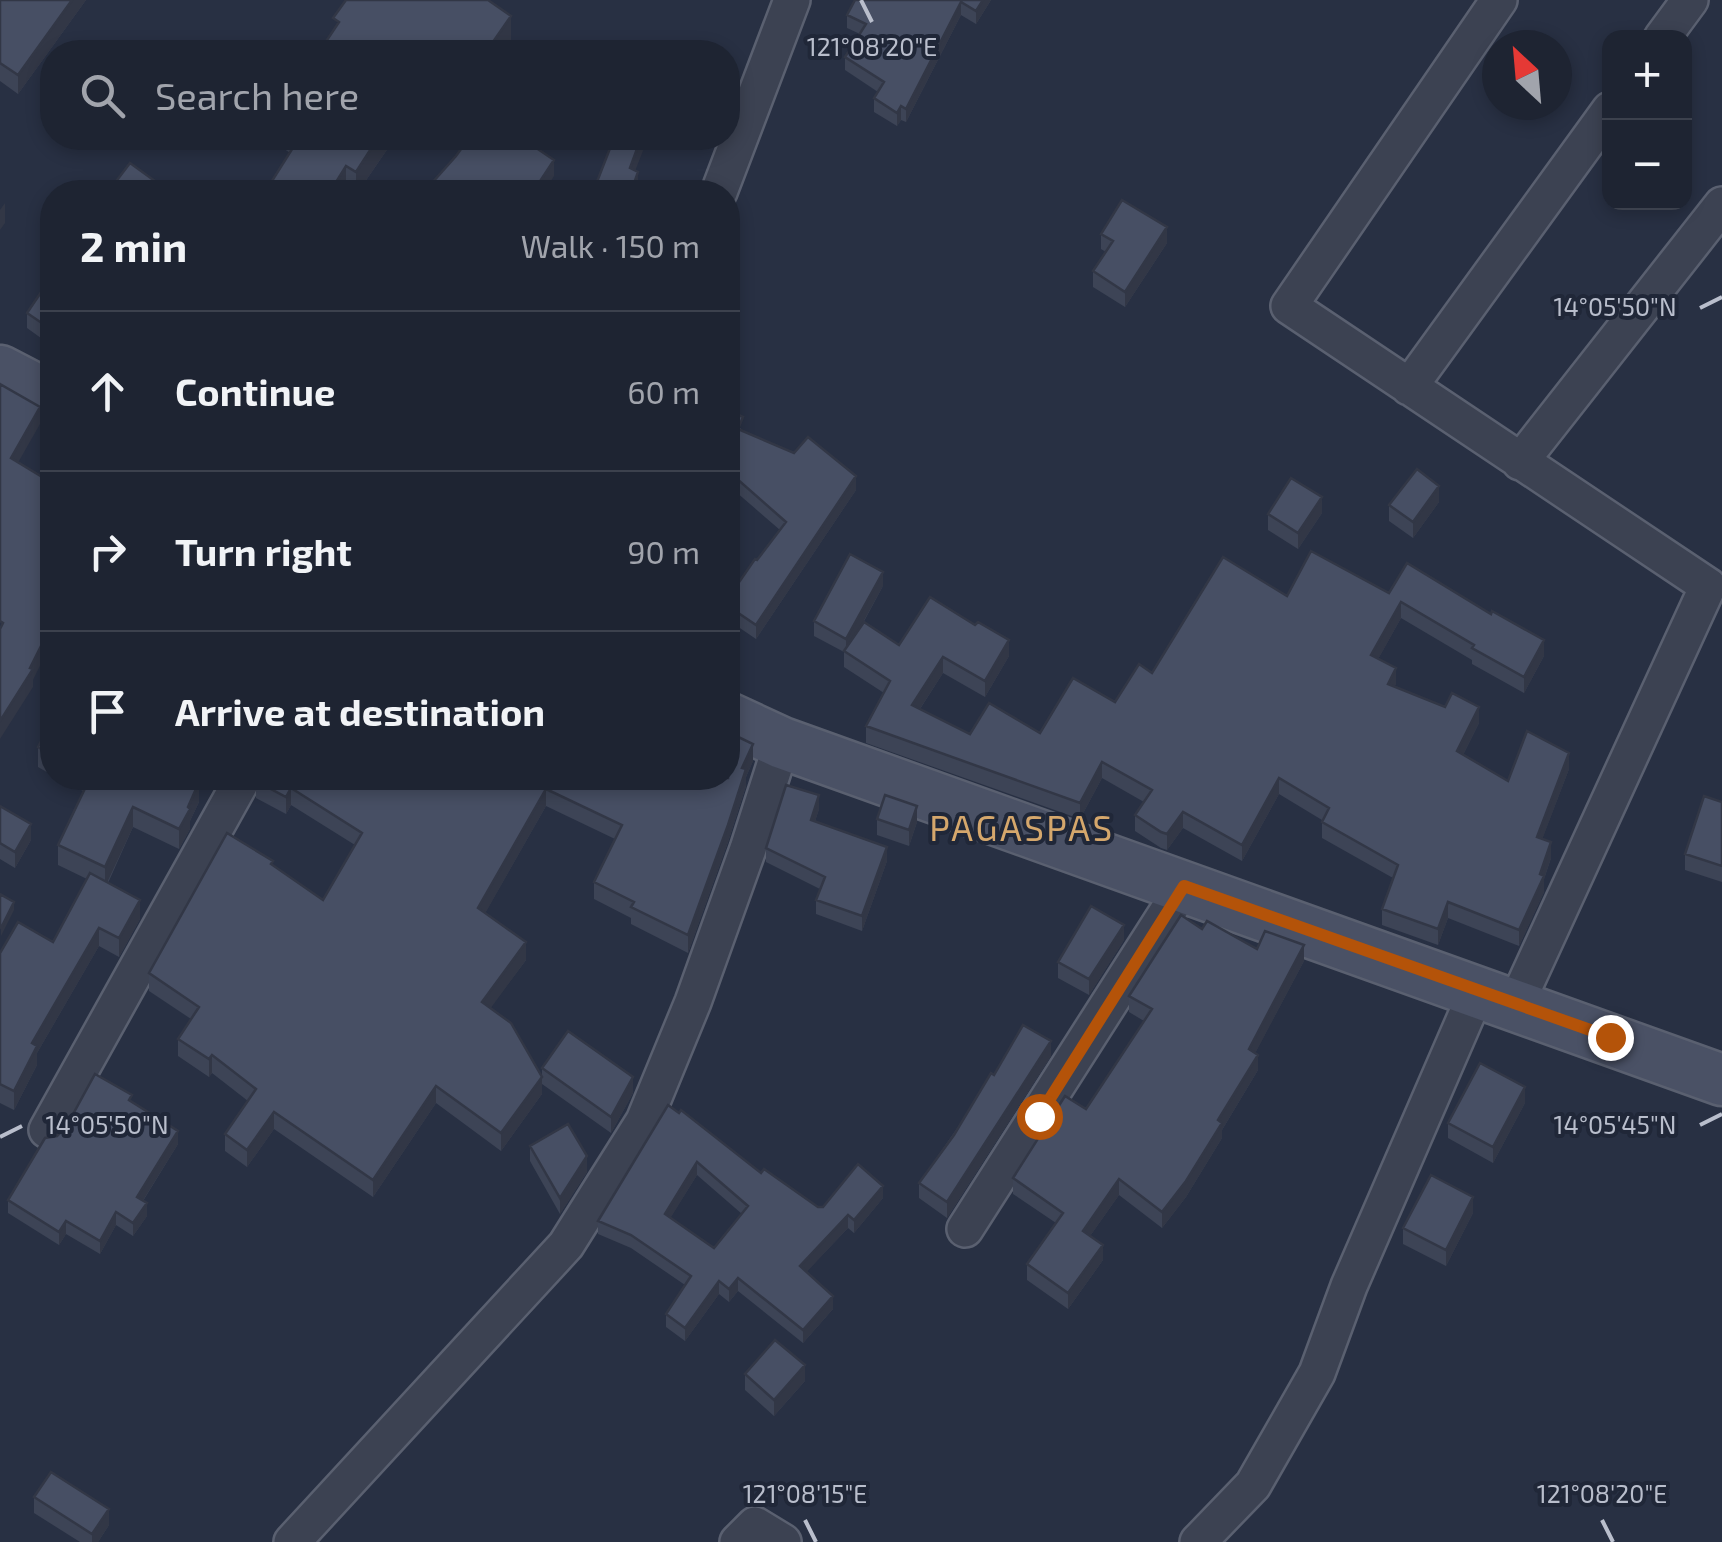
<!DOCTYPE html>
<meta charset="utf-8">
<style>
body{margin:0;font-family:"Exo 2",sans-serif;background:#262c3a;color:#f1f3f6}
.controls{position:absolute;right:30px;top:30px;display:grid;overflow:hidden;border-radius:20px;box-shadow:0 5px 15px #0003}
.controls button{width:90px;height:90px;display:grid;place-items:center;padding:0;border:0;border-bottom:2px solid #3c414d;background:#1e2432;color:#f1f3f6;font:50px sans-serif}
.compass{position:absolute;left:1482px;top:30px;width:90px;height:90px;border-radius:50%;background:#1e2432;box-shadow:0 5px 15px #0003;rotate:334deg}
.stop{position:absolute;width:30px;height:30px;margin:-22px;border:8px solid #b45309;border-radius:50%;background:#fff}
.stop.end{background:#b45309;border-color:#fff;box-shadow:0 2px 10px #0008}
.list{margin:0;padding:0;list-style:none}
h2{display:flex;justify-content:space-between;align-items:center;height:130px;margin:0;padding:0 40px;font-size:42px}
h2 small{font-size:32px;font-weight:400;color:#a1a4ac}
.list li{display:grid;grid-template-columns:65px 1fr auto;gap:30px;align-items:center;box-sizing:border-box;height:160px;padding:0 40px;border-top:2px solid #3c414d}
.list b{display:block;font-size:38px;white-space:nowrap}
.list em{font-size:32px;font-style:normal;color:#a1a4ac}
.icon{flex:none;width:55px;height:55px;fill:none;stroke:currentColor;stroke-width:2;stroke-linecap:round;stroke-linejoin:round}
.map{position:relative;flex:none;width:1722px;height:1542px;overflow:hidden}
.search{position:absolute;background:#1e2432;box-shadow:0 5px 15px #0003;left:40px;top:40px;width:700px;height:110px;display:flex;align-items:center;gap:25px;box-sizing:border-box;padding:0 35px;border-radius:40px;color:#a1a4ac;font-size:38px}
.panel{position:absolute;background:#1e2432;box-shadow:0 5px 15px #0003;left:40px;top:180px;width:700px;height:610px;border-radius:40px}
.map>svg:first-child{display:block}
</style>
<div class="map">
<svg width="1722" height="1542" viewBox="0 0 1722 1542">
<rect width="100%" height="100%" fill="#283043"/>
<g fill="none" stroke-linecap="round" stroke-linejoin="round">
<defs>
<path id="street" d="M1499 0 1289 306 1708 586 1516 1004
M1662 38 1690 0
M719 192 792 0
M1409 387 1610 110
M1520 462 1722 205
M47 1130 243 778
M965 1229 1184 886
M292 1542 566 1245 644 1121 693 1002 748 849 782 743
M738 1542 755 1525 783 1542
M1198 1542 1253 1485 1317 1373 1349 1286 1477 991"/>
<path id="secondary" d="M0 371 52 398
M728 718 782 743 1722 1080"/>
</defs>
<use href="#street" stroke="#5a6070" stroke-width="40"/>
<use href="#secondary" stroke="#5a6070" stroke-width="55"/>
<use href="#street" stroke="#3c4252" stroke-width="35"/>
<use href="#secondary" stroke="#4a5165" stroke-width="50"/>
</g>
<path fill="#3d4456" fill-rule="evenodd" d="M0 0H86L18 94 0 81Z
M855 0H991L976 24 961 15 906 122 901 120 897 126 874 112V98L878 92 845 70V57L860 34 847 28V15Z
M275 138H395L358 192H350L275 143Z
M1101 234 1167 243 1125 307 1093 287V271L1106 252 1101 249Z
M52 276V346L27 328V313Z
M728 410 743 432 856 490 756 639 728 620V598L780 530 728 485Z
M1439 502 1413 538 1389 521V505Z
M1322 513 1298 549 1268 530V514Z
M883 586 862 625 899 645 1009 656 985 697 943 673 920 709 970 734 1040 733 1115 702 1152 673 1287 596 1389 593 1544 656 1524 693 1472 664V660L1401 618 1378 659 1396 684 1394 686 1479 723 1463 755 1508 781 1569 769 1542 839 1551 858 1544 879V892L1519 946 1448 918 1438 945 1382 925V909L1393 878 1322 838V820L1279 794 1242 861 1183 828 1167 850 1161 848 1135 831V815L1144 802 1102 778 1080 819 866 743V726L884 693 844 667V652L814 636V621Z
M52 720V775L38 767V747Z
M753 761 746 777V786L728 842 688 953 631 924V918L594 899V882L615 839 546 806 485 913 526 960 490 1008 542 1094 501 1151 436 1103 373 1197 274 1129 247 1167 225 1151V1134L248 1101 212 1073 209 1077 178 1056V1039L191 1019 149 991V973L273 865 323 900 355 845 291 805 286 814 256 798V781Z
M58 778H190L199 802 190 821V829L179 849 133 827 108 883 140 919 119 957 99 946 37 1053V1065L14 1110 0 1103V953L53 942 87 879 58 865V845L83 791Z
M1722 802V882L1685 870V854Z
M0 806 31 840 15 868 0 859Z
M819 809 815 821 887 861 862 931 816 914V900L820 889 766 862V848Z
M877 819 917 822 909 846 877 835Z
M1124 940 1089 995 1058 978V962Z
M1257 949 1304 961 1255 1053 1258 1070 1222 1130V1138L1186 1197 1162 1228 1119 1195 1090 1236 1103 1260 1068 1309 1027 1280V1264L1056 1223 1013 1194V1178L1086 1109 1144 1021 1129 1012V996Z
M1051 1056 947 1218 919 1198V1183L994 1075Z
M542 1068 633 1093 611 1133 542 1084Z
M132 1102 178 1144 143 1201 147 1216 133 1236 116 1225 100 1254 66 1234 59 1245 8 1213V1200L57 1136Z
M1525 1103 1493 1163 1448 1138V1123Z
M668 1105 761 1173 818 1207 883 1198 854 1233 848 1228 806 1272 833 1309 803 1343 738 1291 729 1302 719 1294 685 1341 666 1327V1314L685 1285 631 1248 598 1234V1221ZM697 1175 742 1214 714 1248 670 1218Z
M530 1146 587 1172 560 1214 530 1161Z
M1473 1213 1446 1266 1403 1244V1228Z
M745 1374 805 1381 774 1416 745 1390Z
M34 1497 109 1525 98 1542H80L34 1513Z"/>
<path fill="#323746" d="M72 0H86L18 94V75Z
M983 0H991L976 24V11Z
M961 2V15L906 122V109Z
M511 16V41L503 52H486Z
M901 106V120L897 126V113Z
M378 138H395L358 192H356V172Z
M641 138H648L630 184V168Z
M554 160V176L544 192H533Z
M346 166V190L345 192H330Z
M638 172V187L637 192H631Z
M5 203V223L0 230V210Z
M1167 227V243L1125 307V292Z
M40 407V424L11 475V458Z
M856 476V490L756 639V625Z
M1439 486V502L1413 538V522Z
M1322 497V513L1298 549V533Z
M883 572V586L846 653V639Z
M1401 602V618L1371 672V655Z
M52 624V641L33 680V687L0 739V721L30 668Z
M1009 640V656L985 697V681Z
M1544 640V656L1524 693V677Z
M943 657V673L912 721V705Z
M1396 668V684L1388 700V684Z
M1479 707V723L1457 767V751Z
M753 744V761L746 777V786L728 842 688 953V935L742 768Z
M1569 753V769L1537 853V837Z
M1102 762V778L1080 819V803Z
M1279 778V794L1242 861V845Z
M199 782V802L190 821V829L179 849V829Z
M291 788V805L286 814V797Z
M546 789V806L478 926V908Z
M819 795V809L811 834V820Z
M917 806V822L909 846V830Z
M133 807V827L105 887V867Z
M1183 812V828L1167 850V834Z
M31 824V840L15 868V852Z
M1551 842V858L1544 879V892L1519 946V930Z
M887 847V861L862 931V916Z
M140 900V919L119 957V938Z
M14 902V910L1 936V928Z
M1448 902V918L1438 945V929Z
M1124 925V940L1089 995V979Z
M99 928V946L37 1053V1065L14 1110V1091L32 1043Z
M526 942V960L482 1020V1002Z
M1304 945V961L1249 1065V1049Z
M1051 1041V1056L947 1218V1202Z
M212 1055V1073L209 1077V1059Z
M1258 1055V1070L1222 1130V1138L1186 1197 1162 1228V1212Z
M542 1077V1094L501 1151V1133Z
M633 1077V1093L611 1133V1117Z
M436 1086V1103L373 1197V1180Z
M1525 1087V1103L1493 1163V1147Z
M274 1112V1129L247 1167V1150Z
M178 1131V1144L137 1210V1197Z
M587 1156V1172L560 1214V1198Z
M697 1162V1175L665 1227V1214Z
M1119 1179V1195L1083 1246V1231Z
M883 1186V1198L854 1233V1220Z
M1473 1197V1213L1446 1266V1250Z
M147 1203V1216L133 1236V1223Z
M116 1212V1225L100 1254V1241Z
M848 1215V1228L800 1279V1266Z
M66 1221V1234L59 1245V1232Z
M1103 1245V1260L1068 1309V1293Z
M738 1278V1291L729 1302V1289Z
M719 1281V1294L685 1341V1328Z
M833 1296V1309L803 1343V1330Z
M805 1365V1381L774 1416V1400Z
M109 1509V1525L98 1542H92V1534Z"/>
<path fill="#474f64" stroke="#323746" stroke-width="2.5" fill-rule="evenodd" d="M0 0H72L18 75 0 63Z
M346 0H488L511 16 486 52H319L339 22 333 18Z
M855 0H983L976 11 961 2 906 109 901 106 897 113 874 98 884 82 845 57 866 24 847 15Z
M299 138H378L356 172 346 166 330 192H265Z
M469 138H507L519 145 523 139 554 160 533 192H424L456 156Z
M614 138H641L630 168 638 172 631 192H593Z
M130 163 170 192H108Z
M1122 200 1167 227 1125 292 1093 271 1113 241 1101 234Z
M52 276V330L27 313Z
M0 384 40 407 11 458 52 483V624L30 668 33 669 0 721V629L3 623 0 621Z
M728 410 743 417 738 429 794 453 808 437 856 476 756 625 728 606V598L755 559 757 560 786 522 728 471Z
M1417 469 1439 486 1413 522 1389 505Z
M1291 478 1322 497 1298 533 1268 514Z
M1311 551 1389 593 1407 563 1491 614 1492 611 1544 640 1524 677 1472 648 1474 645 1401 602 1371 655 1396 668 1388 684 1445 707 1452 693 1479 707 1457 751 1508 781 1527 731 1569 753 1537 837 1551 842 1540 874 1544 876 1519 930 1448 902 1438 929 1382 909 1398 865 1322 822 1329 808 1279 778 1242 845 1183 812 1167 834 1161 832 1135 815 1152 790 1102 762 1080 803 866 726 890 681 844 651 864 622 899 645 930 597 975 625 978 622 1009 640 985 681 943 657 912 705 970 734 989 703 1040 733 1073 678 1115 702 1139 664 1152 673 1223 557 1287 596Z
M850 554 883 572 846 639 814 621Z
M52 720V755L38 747Z
M728 732 753 744 742 768 746 769 728 825 688 935 631 907 634 902 594 882 622 825 546 789 478 908 526 942 482 1002 511 1023 542 1077 501 1133 436 1086 373 1180 274 1112 247 1150 225 1134 256 1089 212 1055 209 1059 178 1039 199 1007 149 973 227 833 273 861 271 864 323 900 362 833 291 788 286 797 256 781 258 778H728Z
M90 778H190L199 782 188 807 190 809 179 829 133 807 105 867 58 845Z
M786 785 819 795 811 820 887 847 862 916 816 900 825 877 766 848Z
M885 795 917 806 909 830 877 819Z
M1704 796 1722 802V866L1685 854Z
M0 806 31 824 15 852 0 843Z
M90 873 140 900 119 938 99 928 32 1043 37 1046 14 1091 0 1084V953L18 922 53 942Z
M0 894 14 902 1 928 0 927Z
M1091 906 1124 925 1089 979 1058 962Z
M1181 915 1202 929 1207 921 1257 949 1265 931 1304 945 1249 1049 1258 1055 1218 1120 1222 1123 1186 1181 1162 1212 1119 1179 1083 1231 1103 1245 1068 1293 1027 1264 1063 1213 1013 1178 1065 1096 1086 1109 1152 1009 1129 996Z
M1023 1025 1051 1041 947 1202 919 1183 954 1135 991 1073 994 1075Z
M568 1031 633 1077 611 1117 542 1068Z
M1480 1063 1525 1087 1493 1147 1448 1123Z
M95 1074 132 1095 129 1100 178 1131 137 1197 147 1203 133 1223 116 1212 100 1241 66 1221 59 1232 8 1200 45 1138 57 1136 66 1127Z
M668 1105 679 1113 681 1110 761 1173 764 1169 818 1207H823L858 1164 883 1186 854 1220 848 1215 800 1266 833 1296 803 1330 738 1278 729 1289 719 1281 685 1328 666 1314 691 1276 631 1235 598 1221ZM697 1162 748 1206 714 1248 665 1214Z
M568 1124 587 1156 560 1198 530 1146Z
M1431 1175 1473 1197 1446 1250 1403 1228Z
M775 1340 805 1365 774 1400 745 1374Z
M51 1472 109 1509 92 1534 34 1497Z"/>
<g fill="none" stroke-linecap="round" stroke-linejoin="round">
<path stroke="#b45309" stroke-width="12" d="M1039 1116 1184 886 1610 1037"/>
</g>
<path fill="none" stroke="#b9becc" stroke-width="4" d="M861 0 872 22M1700 308 1722 297M1700 1125 1722 1114M0 1137 22 1126M805 1520 816 1542M1602 1520 1613 1542"/>
<g text-anchor="middle" stroke-width="8" stroke-linejoin="round" paint-order="stroke">
<g font-size="35" letter-spacing="2.5" fill="#d5a76c" stroke="#202738">
<text x="1022" y="841">PAGASPAS</text>
</g>
</g>
<g font-size="25" text-anchor="middle" fill="#b9becc" stroke="#202738" stroke-width="8" stroke-linejoin="round" paint-order="stroke">
<text x="872" y="56">121°08'20"E</text>
<text x="1615" y="316">14°05'50"N</text>
<text x="1615" y="1134">14°05'45"N</text>
<text x="107" y="1134">14°05'50"N</text>
<text x="805" y="1503">121°08'15"E</text>
<text x="1602" y="1503">121°08'20"E</text>
</g>
</svg>
<div class="controls">
<button>+</button>
<button>−</button>
</div>
<svg class="compass" viewBox="-18 -18 36 36"><path d="M0-13l5 13h-10z" fill="#e53935"/><path d="M0 13l5-13h-10z" fill="#a1a4ac"/></svg>
<div class="stop" style="left:1039px;top:1116px"></div>
<div class="stop end" style="left:1610px;top:1037px"></div>
<div class="search"><svg class="icon" aria-label="search" viewBox="0 0 24 24"><circle cx="10" cy="10" r="6"/><path d="M15 15l6 6"/></svg>Search here</div>
<section class="panel">
<h2>2 min<small>Walk · 150 m</small></h2>
<ul class="list">
<li><svg class="icon" aria-label="ahead" viewBox="0 0 24 24"><path d="M12 20V5M6 11l6-6 6 6"/></svg><div><b>Continue</b></div><em>60 m</em></li>
<li><svg class="icon" aria-label="right" viewBox="0 0 24 24"><path d="M7 20v-9h11M14 6l5 5-5 5"/></svg><div><b>Turn right</b></div><em>90 m</em></li>
<li><svg class="icon" aria-label="arrive" viewBox="0 0 24 24"><path d="M6 21V4h12l-3 4 3 4H6"/></svg><div><b>Arrive at destination</b></div></li>
</ul>
</section>
</div>
